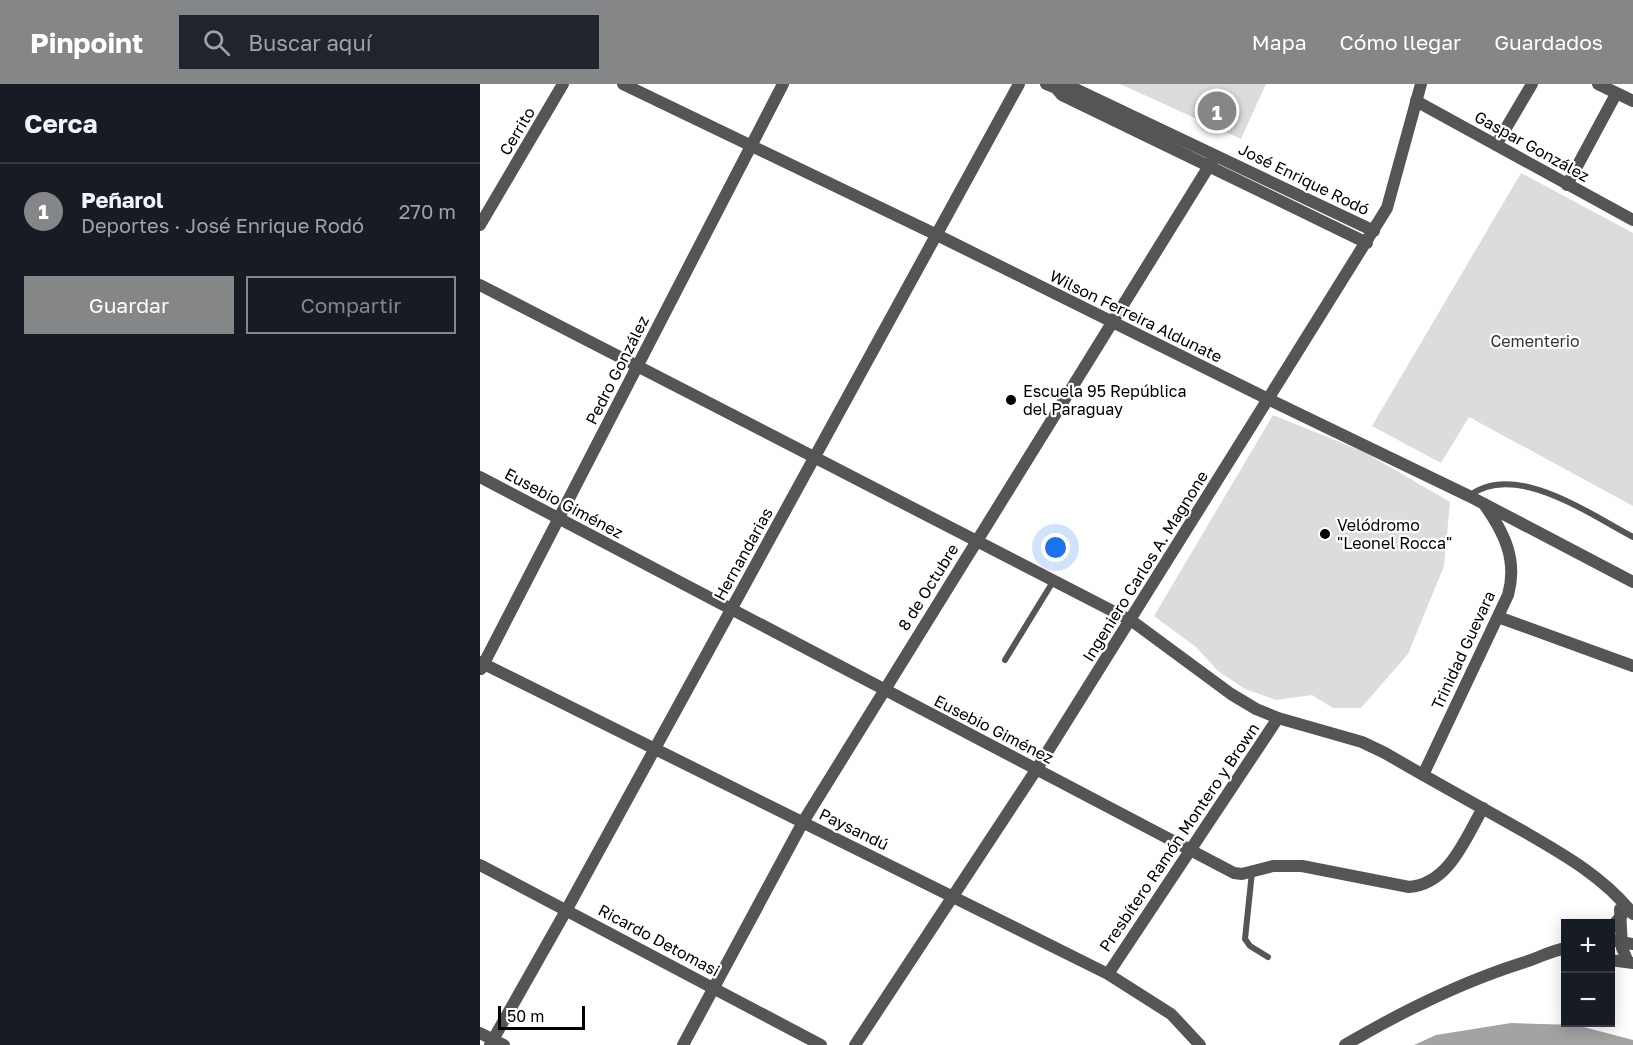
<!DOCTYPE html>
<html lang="es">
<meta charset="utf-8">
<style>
body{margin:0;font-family:"Golos Text",sans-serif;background:#20242c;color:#f1f3f6}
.controls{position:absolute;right:18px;bottom:18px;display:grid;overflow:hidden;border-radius:0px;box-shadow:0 3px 15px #0003}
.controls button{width:54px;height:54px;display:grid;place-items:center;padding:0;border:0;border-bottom:2px solid #363941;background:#171b24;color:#f1f3f6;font:30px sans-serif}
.scale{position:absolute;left:18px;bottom:15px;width:87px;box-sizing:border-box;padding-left:6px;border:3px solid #000;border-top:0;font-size:16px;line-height:21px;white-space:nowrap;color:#000;-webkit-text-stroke:4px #fff;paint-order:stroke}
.you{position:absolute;left:576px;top:464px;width:21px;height:21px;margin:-15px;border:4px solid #fff;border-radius:50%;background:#1a73e8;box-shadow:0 0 0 9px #1a73e833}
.badge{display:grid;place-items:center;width:39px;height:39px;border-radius:50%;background:#858687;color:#fff;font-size:20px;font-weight:700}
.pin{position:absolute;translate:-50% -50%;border:3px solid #fff;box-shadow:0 2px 6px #0006}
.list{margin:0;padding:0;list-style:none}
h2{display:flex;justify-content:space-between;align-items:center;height:78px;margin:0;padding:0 24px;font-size:26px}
h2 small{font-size:20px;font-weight:400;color:#9ea1a6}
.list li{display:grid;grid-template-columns:39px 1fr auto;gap:18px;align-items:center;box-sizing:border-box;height:96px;padding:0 24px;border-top:2px solid #363941}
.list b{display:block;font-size:22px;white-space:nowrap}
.list p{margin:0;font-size:20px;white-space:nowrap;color:#9ea1a6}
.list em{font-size:20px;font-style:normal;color:#9ea1a6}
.actions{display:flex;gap:12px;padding:18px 24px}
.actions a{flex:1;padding:14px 0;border:2px solid #858687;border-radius:0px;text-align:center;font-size:21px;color:#858687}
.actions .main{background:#858687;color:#fff}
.icon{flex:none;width:33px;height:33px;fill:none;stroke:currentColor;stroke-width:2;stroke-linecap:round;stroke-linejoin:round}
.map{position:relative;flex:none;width:1153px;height:961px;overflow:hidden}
header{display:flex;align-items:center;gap:36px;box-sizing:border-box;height:84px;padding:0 30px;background:#858687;color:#fff}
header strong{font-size:28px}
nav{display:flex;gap:33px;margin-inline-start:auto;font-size:21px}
.search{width:420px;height:54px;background:#20242c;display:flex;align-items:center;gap:15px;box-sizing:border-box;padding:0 21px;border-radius:0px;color:#9ea1a6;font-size:22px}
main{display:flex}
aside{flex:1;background:#171b24}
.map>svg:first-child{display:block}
</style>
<header>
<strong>Pinpoint</strong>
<div class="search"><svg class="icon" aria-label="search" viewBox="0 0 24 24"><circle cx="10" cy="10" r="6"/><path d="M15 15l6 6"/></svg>Buscar aquí</div>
<nav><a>Mapa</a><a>Cómo llegar</a><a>Guardados</a></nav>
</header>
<main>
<aside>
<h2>Cerca<small></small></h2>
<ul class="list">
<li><span class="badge">1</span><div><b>Peñarol</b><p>Deportes · José Enrique Rodó</p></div><em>270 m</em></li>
</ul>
<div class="actions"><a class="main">Guardar</a><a>Compartir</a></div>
</aside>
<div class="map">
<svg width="1153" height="961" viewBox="0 0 1153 961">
<rect width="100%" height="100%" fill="#fff"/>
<path fill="#dcdcdc" d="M640 0H786L761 55Z
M1041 89 1153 149V422L989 333 961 379 892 342Z
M793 331 884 368 970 418 964 482 928 570 881 624H853L832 611 796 616 765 605 738 587 716 563 674 532Z"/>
<path fill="#a3a3a3" d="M1031 939 1096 941 1153 956V961H934L956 951Z"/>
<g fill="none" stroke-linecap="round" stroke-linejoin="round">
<path stroke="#555" stroke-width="6" d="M989 412C1034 376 1111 431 1153 453
M525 576 574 496
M772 788 765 855 770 862 788 873"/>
<path stroke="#555" stroke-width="12" d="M143 0 457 151 788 315 556 686 375 961
M1118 0 1153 17
M936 17 1153 136
M1016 61 1052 0
M1087 101 1136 10
M0 141 83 0
M0 201 652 537 751 610 776 625 798 634 882 658 905 669C951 696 997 721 1043 747 1083 770 1124 793 1153 830
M0 393 754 789 762 790 793 782H822L929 803C969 800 985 755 1003 724
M1018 533 1153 582
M0 578 628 890 691 930 720 961
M1 585 303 0
M943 691 1028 511C1038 476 1024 448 1004 420
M0 781 341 961
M1140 825 1142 864 1148 878
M628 890 798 634
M10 961 87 825 539 0
M203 961 323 738 734 74"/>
<path stroke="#555" stroke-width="12" d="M566 0 576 4 582 11 887 159
M941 0 907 124 788 315 989 412 1153 498
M576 4 587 1 894 147
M1130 845 1142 831
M1130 856 1153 860
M1130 876 1153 879
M0 949 24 961
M865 961C921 928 979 899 1042 879 1056 875 1070 867 1086 864"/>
</g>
<g fill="#000" stroke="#fff" stroke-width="2">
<circle cx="531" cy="316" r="6"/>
<circle cx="845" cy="450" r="6"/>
</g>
<g text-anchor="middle" stroke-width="4.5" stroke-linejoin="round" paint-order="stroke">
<g font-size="16" fill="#000" stroke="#fff">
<text transform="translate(37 47) rotate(-59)" y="6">Cerrito</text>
<text transform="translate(1052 62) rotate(29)" y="6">Gaspar González</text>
<text transform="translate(824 95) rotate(26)" y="6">José Enrique Rodó</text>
<text transform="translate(656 232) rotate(26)" y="6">Wilson Ferreira Aldunate</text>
<text transform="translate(137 286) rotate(-63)" y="6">Pedro González</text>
<text transform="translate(84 419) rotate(28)" y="6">Eusebio Giménez</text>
<text transform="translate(263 470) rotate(-61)" y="6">Hernandarias</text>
<text transform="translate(665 482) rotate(-58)" y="6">Ingeniero Carlos A. Magnone</text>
<text transform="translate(448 503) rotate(-58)" y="6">8 de Octubre</text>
<text transform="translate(983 566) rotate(-65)" y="6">Trinidad Guevara</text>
<text transform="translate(514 645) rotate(27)" y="6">Eusebio Giménez</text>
<text transform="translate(374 745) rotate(26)" y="6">Paysandú</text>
<text transform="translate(699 753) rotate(-56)" y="6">Presbítero Ramón Montero y Brown</text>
<text transform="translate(179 856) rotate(28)" y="6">Ricardo Detomasi</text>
</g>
<g font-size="16" fill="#333" stroke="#fff">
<text x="1055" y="263">Cementerio</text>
</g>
<g font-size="16" fill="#000" stroke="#fff" text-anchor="start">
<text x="543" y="313">Escuela 95 República<tspan x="543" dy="18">del Paraguay</tspan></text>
<text x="857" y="447">Velódromo<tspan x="857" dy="18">"Leonel Rocca"</tspan></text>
</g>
</g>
</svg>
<div class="controls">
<button>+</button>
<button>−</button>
</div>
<div class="scale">50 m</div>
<div class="you"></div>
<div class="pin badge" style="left:737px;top:27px">1</div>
</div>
</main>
